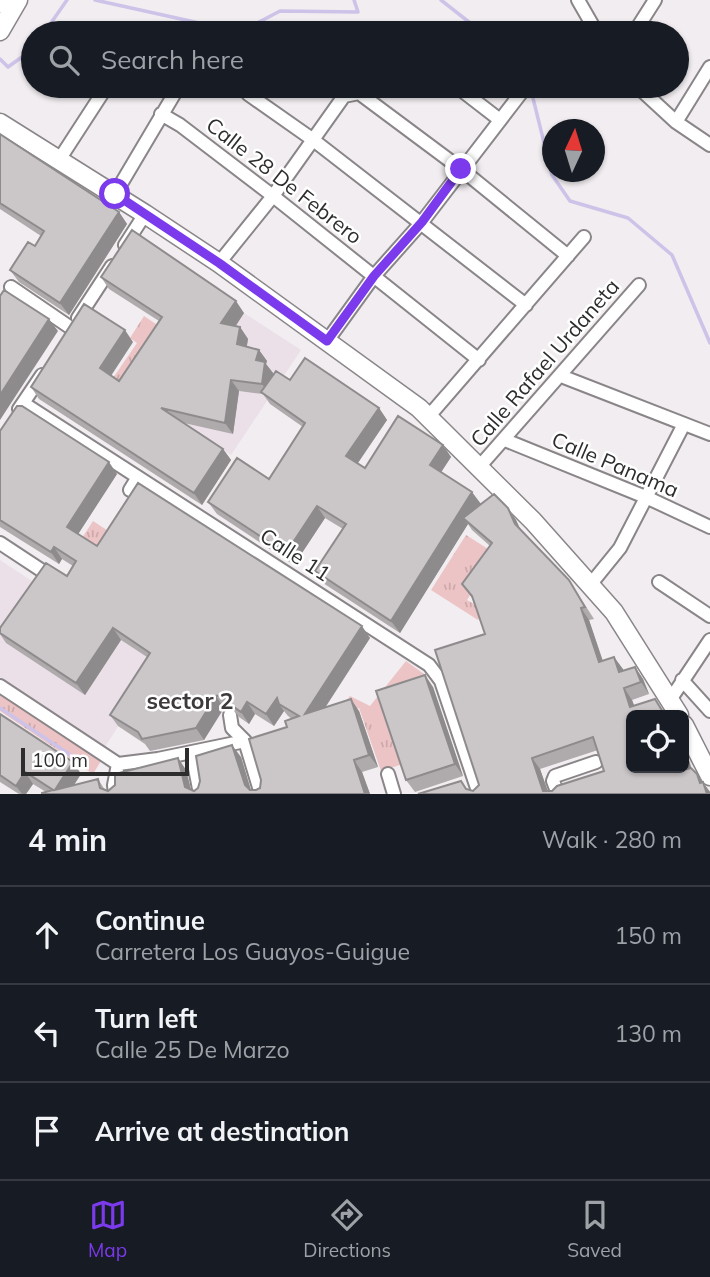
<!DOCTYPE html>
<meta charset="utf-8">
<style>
body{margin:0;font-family:Mulish,sans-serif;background:#20242c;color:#f1f3f6}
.controls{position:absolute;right:21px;bottom:21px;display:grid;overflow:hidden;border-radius:10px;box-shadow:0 2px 5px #0004}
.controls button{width:63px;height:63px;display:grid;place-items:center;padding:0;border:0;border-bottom:2px solid #363941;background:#171b24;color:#f1f3f6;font:35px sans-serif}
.compass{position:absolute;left:542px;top:119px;width:63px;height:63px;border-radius:50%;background:#171b24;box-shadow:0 2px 5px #0004;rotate:4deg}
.scale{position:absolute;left:21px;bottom:18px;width:168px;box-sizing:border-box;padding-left:7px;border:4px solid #2e2d2e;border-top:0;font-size:19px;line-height:24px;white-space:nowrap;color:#2e2d2e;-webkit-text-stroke:5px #fff;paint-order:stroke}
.stop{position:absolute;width:21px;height:21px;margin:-16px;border:5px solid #7c3aed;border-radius:50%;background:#fff}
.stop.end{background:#7c3aed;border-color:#fff;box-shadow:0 2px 7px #0008}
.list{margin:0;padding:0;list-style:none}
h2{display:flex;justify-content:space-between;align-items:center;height:91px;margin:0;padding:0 28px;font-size:30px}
h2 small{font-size:23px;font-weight:400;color:#9ea1a6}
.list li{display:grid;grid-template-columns:46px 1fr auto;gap:21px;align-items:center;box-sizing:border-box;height:98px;padding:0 28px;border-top:2px solid #363941}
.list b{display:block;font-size:26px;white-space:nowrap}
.list p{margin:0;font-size:23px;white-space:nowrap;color:#9ea1a6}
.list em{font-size:23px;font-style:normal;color:#9ea1a6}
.icon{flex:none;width:38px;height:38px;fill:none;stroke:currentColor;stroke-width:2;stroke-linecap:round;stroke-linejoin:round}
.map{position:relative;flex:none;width:710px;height:794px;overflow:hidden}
.search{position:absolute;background:#171b24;box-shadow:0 2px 5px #0004;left:21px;right:21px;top:21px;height:77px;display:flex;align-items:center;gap:18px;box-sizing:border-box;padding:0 24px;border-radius:38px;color:#9ea1a6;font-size:26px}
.sheet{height:385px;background:#171b24}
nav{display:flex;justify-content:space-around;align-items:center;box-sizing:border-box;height:98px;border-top:2px solid #363941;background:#171b24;font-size:19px;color:#9ea1a6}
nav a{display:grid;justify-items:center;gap:4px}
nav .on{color:#7c3aed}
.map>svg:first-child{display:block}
</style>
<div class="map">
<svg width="710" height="794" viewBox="0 0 710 794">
<defs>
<pattern id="grass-tufts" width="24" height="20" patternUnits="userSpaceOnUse" patternTransform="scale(1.75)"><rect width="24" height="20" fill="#edc4c6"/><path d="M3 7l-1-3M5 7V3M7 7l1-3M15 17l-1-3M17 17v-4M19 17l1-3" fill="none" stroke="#cca9aa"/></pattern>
</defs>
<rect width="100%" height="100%" fill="#f1edf0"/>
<path fill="#ebe0e8" d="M244 313 301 350 231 455 174 418Z
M0 560 158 664 105 747 0 677Z"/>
<path fill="url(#grass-tufts)" d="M144 316 165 330 128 387 113 378 137 343 130 338Z
M93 521 116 536 105 553 82 538Z
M466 535 496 554 467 600 474 604 480 617 478 620 431 590Z
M406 661 424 674 431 684 403 764 381 771 359 708 336 714 350 696 370 706Z
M0 694 101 761 93 774 0 711Z"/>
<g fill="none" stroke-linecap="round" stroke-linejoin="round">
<path stroke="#cdc2e8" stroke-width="3.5" d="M95 0 240 32 280 11 358 12 354 0
M441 0 483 33
M44 33 67 0
M0 59 8 67 33 49
M530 86 552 175 570 201 628 218 672 255 710 343
M0 708 87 766"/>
<defs>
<path id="street" d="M578 0 597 33
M634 33 655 0
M456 86 500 120
M637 86 676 122 710 145
M248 94 312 139 526 305
M161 114 180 125 273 196 479 360
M676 122 710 67
M59 160 107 86
M115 194 179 86
M125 245 145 214
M219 263 273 196 344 96 359 93 461 169 568 256
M11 287 71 328
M78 318 112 266
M327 341 374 276 422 222 521 93
M561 376 710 434
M23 403 429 665 441 681 479 794
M19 409 42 375
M429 416 584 237
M505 440 648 498 710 527
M480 466 639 285
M130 490 138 477
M0 543 44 572
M659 582 710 616
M590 585 620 548 684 424
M682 680 710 711
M0 686 118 764 158 759 245 741
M670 700 710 640
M230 715 232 728 245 741 261 794
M192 753 200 794
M388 774 394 794
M115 794 114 785 118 764
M558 794 553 781 555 776 596 762"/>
<path id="secondary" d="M0 3 2 0
M0 31 18 0
M0 123 145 214 219 263 419 408 533 521 614 612 679 715
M684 725 710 776"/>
</defs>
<use href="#street" stroke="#898588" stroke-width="16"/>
<use href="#secondary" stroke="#898588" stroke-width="21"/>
<use href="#street" stroke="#fff" stroke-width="12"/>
<use href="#secondary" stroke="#fff" stroke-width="18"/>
</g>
<path fill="#afaaac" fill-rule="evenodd" d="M0 134 119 212 127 224 69 315 19 282 10 270 35 246 41 236 0 209Z
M101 277 244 313 235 326 240 327 248 339 247 346 259 350 267 361 266 364 273 373 272 377 290 380 379 408 387 420 358 463 365 468 443 445 451 457 441 472 481 504 480 505 508 508 516 520 520 529 569 580 594 619 589 620 603 661 614 657 623 671 635 667 643 679 649 694 632 700 634 706 655 699 666 715H631L688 757 691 768 697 774 710 792 418 794 461 781 467 789 473 791 479 785 485 634 472 598 462 584 490 546 472 530 468 524 400 633 323 583 315 571 343 529 325 518 294 565 217 514 208 502 269 479 303 427 270 404 263 394 239 391 233 434 184 423 223 449 231 460 202 505 39 399 31 387 133 342 111 376 119 381 159 321 109 289ZM598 750 604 771 552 791H547L540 769Z
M0 431 117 474 78 534 97 546 370 638 325 708 359 711 378 767 362 772 370 794H42L46 792 33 784 26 794H19L0 782V714L73 762 81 774 74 785 98 779 105 790 108 791 178 758 186 770 191 789 194 791 241 757 251 790H256L260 788 292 719 288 716 284 711 274 726 255 714 249 724 239 717 232 708 229 706 224 708 204 740 150 751 145 744 118 726 110 715 147 657 121 640 85 695 6 643 0 634V628L67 576 73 566 62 559 59 564 0 527Z
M433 687 463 776 415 792 406 780Z"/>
<path fill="#8e8b8c" d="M119 212 127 224 69 315 60 303Z
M236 301 244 313 230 335 221 323Z
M49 319 58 331 0 420V395Z
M240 327 248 339 245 355 237 344Z
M125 330 133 342 108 380 100 368Z
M259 350 267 361 266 364 273 373 270 395 262 384 256 360Z
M231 380 239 391 233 434 225 423Z
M379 408 387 420 355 467 346 456Z
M443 445 451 457 438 477 430 465Z
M223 449 231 460 202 505 194 493Z
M109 462 117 474 75 539 67 527Z
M472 492 481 504 469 523 463 518 468 524 400 633 391 621Z
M317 506 325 518 294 565 286 553Z
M508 508 516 520 523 535 515 524Z
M54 547 62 559 59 564 51 552Z
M581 608 589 620 607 674 599 662Z
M362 626 370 638 313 726 305 714Z
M113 628 121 640 85 695 76 683Z
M614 657 623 669 628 684 619 672Z
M635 667 643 679 649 694 641 682Z
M425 675 433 687 463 776 455 764Z
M624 688 632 700 638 715 630 707Z
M216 696 224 708 204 740 196 728Z
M277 698 279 704 284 711 274 726 266 714Z
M351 699 359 711 378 767 369 755Z
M247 702 255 714 249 724 241 712Z
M232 745 241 757 252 794 245 785Z
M684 749 688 757 695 781 687 769 684 759Z
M178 758 186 770 192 794 185 787Z
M532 758 540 769 549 794 543 791Z
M354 760 362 772 370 794H365Z
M73 762 81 774 68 794 55 790Z
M25 772 33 784 26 794H22L16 786Z
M697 774 710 792V794H707L700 783Z"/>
<path fill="#cbc6c8" stroke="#8e8b8c" stroke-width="2" fill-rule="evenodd" d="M0 134 119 212 60 303 10 270 28 242 35 246 44 231 0 203Z
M132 230 236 301 221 323 240 327 237 344 259 350 256 360 265 362 262 384 231 380 225 423 161 408 223 449 194 493 31 387 84 304 125 330 100 368 119 381 162 317 101 277Z
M4 290 49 319 0 395V296Z
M305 358 379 408 346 456 365 468 398 416 443 445 430 465 472 492 391 621 315 571 346 524 317 506 286 553 208 502 237 458 269 479 305 423 261 392 276 371 290 380Z
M17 406H22L109 462 67 527 97 546 138 483 362 626 305 714 351 699 369 755 354 760 365 794H42V793L53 790 25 772 16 786 0 775V714L73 762 55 790 98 779 100 788 108 791 115 785V774L178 758 185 787 194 791 198 788 200 781 196 756 232 745 245 785 250 790H256L260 788 261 780 249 739 287 727 285 721 299 716 279 704 277 698 266 714 247 702 241 712 231 705 228 697 221 695 216 696 196 728 142 739 138 732 110 715 150 653 113 628 76 683 0 633V628L46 563 67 576 76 561 54 547 51 552 0 520V431Z
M494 494 508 508 515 524 569 580 585 607 581 608 599 662 614 657 619 672 635 667 641 682 624 688 630 707 655 699 663 712 665 715H631V768H684V759L687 769 691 768 697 774 700 783 703 782 707 794H418L461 781 466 789 473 791 479 785 435 650 485 634 472 596 462 584 492 543 463 518ZM593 737 604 771 557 786 552 791H543L532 758Z
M425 675 455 764 406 780 376 691Z"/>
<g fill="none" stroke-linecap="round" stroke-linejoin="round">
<path stroke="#7c3aed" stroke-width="9" d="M115 194 219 263 327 341 374 276 422 222 461 169"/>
</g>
<g text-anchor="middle" stroke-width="5" stroke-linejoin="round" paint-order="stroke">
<g font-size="21" fill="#2e2d2e" stroke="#fff">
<text transform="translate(284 181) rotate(38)" y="7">Calle 28 De Febrero</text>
<text transform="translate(545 363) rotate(-49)" y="7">Calle Rafael Urdaneta</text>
<text transform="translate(615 465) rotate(23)" y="7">Calle Panama</text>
<text transform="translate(295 555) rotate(33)" y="7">Calle 11</text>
</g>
<g font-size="23" font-weight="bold" fill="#3d393c" stroke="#fff">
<text x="190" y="709">sector 2</text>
</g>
</g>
</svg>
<div class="controls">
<button><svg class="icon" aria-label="locate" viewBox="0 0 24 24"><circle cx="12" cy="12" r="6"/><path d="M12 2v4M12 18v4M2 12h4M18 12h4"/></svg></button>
</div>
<svg class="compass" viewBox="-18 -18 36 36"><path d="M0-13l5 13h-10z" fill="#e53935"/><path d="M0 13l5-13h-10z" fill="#9ea1a6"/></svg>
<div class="scale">100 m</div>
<div class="stop" style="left:115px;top:194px"></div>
<div class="stop end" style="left:461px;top:169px"></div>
<div class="search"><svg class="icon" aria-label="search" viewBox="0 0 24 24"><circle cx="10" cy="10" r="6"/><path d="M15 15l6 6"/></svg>Search here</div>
</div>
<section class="sheet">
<h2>4 min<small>Walk · 280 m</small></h2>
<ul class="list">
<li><svg class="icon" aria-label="ahead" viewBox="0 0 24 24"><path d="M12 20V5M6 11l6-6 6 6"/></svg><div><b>Continue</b><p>Carretera Los Guayos-Guigue</p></div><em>150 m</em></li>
<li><svg class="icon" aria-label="left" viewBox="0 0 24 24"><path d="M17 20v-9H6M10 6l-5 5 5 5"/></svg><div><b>Turn left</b><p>Calle 25 De Marzo</p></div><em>130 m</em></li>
<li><svg class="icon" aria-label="arrive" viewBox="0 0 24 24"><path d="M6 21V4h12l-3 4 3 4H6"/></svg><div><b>Arrive at destination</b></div></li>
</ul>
</section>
<nav>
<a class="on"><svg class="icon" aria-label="map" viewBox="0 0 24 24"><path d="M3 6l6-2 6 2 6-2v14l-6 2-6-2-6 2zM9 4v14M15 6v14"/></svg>Map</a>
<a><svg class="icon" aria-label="directions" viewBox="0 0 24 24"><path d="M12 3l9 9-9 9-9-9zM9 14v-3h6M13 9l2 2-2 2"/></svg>Directions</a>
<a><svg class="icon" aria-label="saved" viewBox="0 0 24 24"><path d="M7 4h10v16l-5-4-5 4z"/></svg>Saved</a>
</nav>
